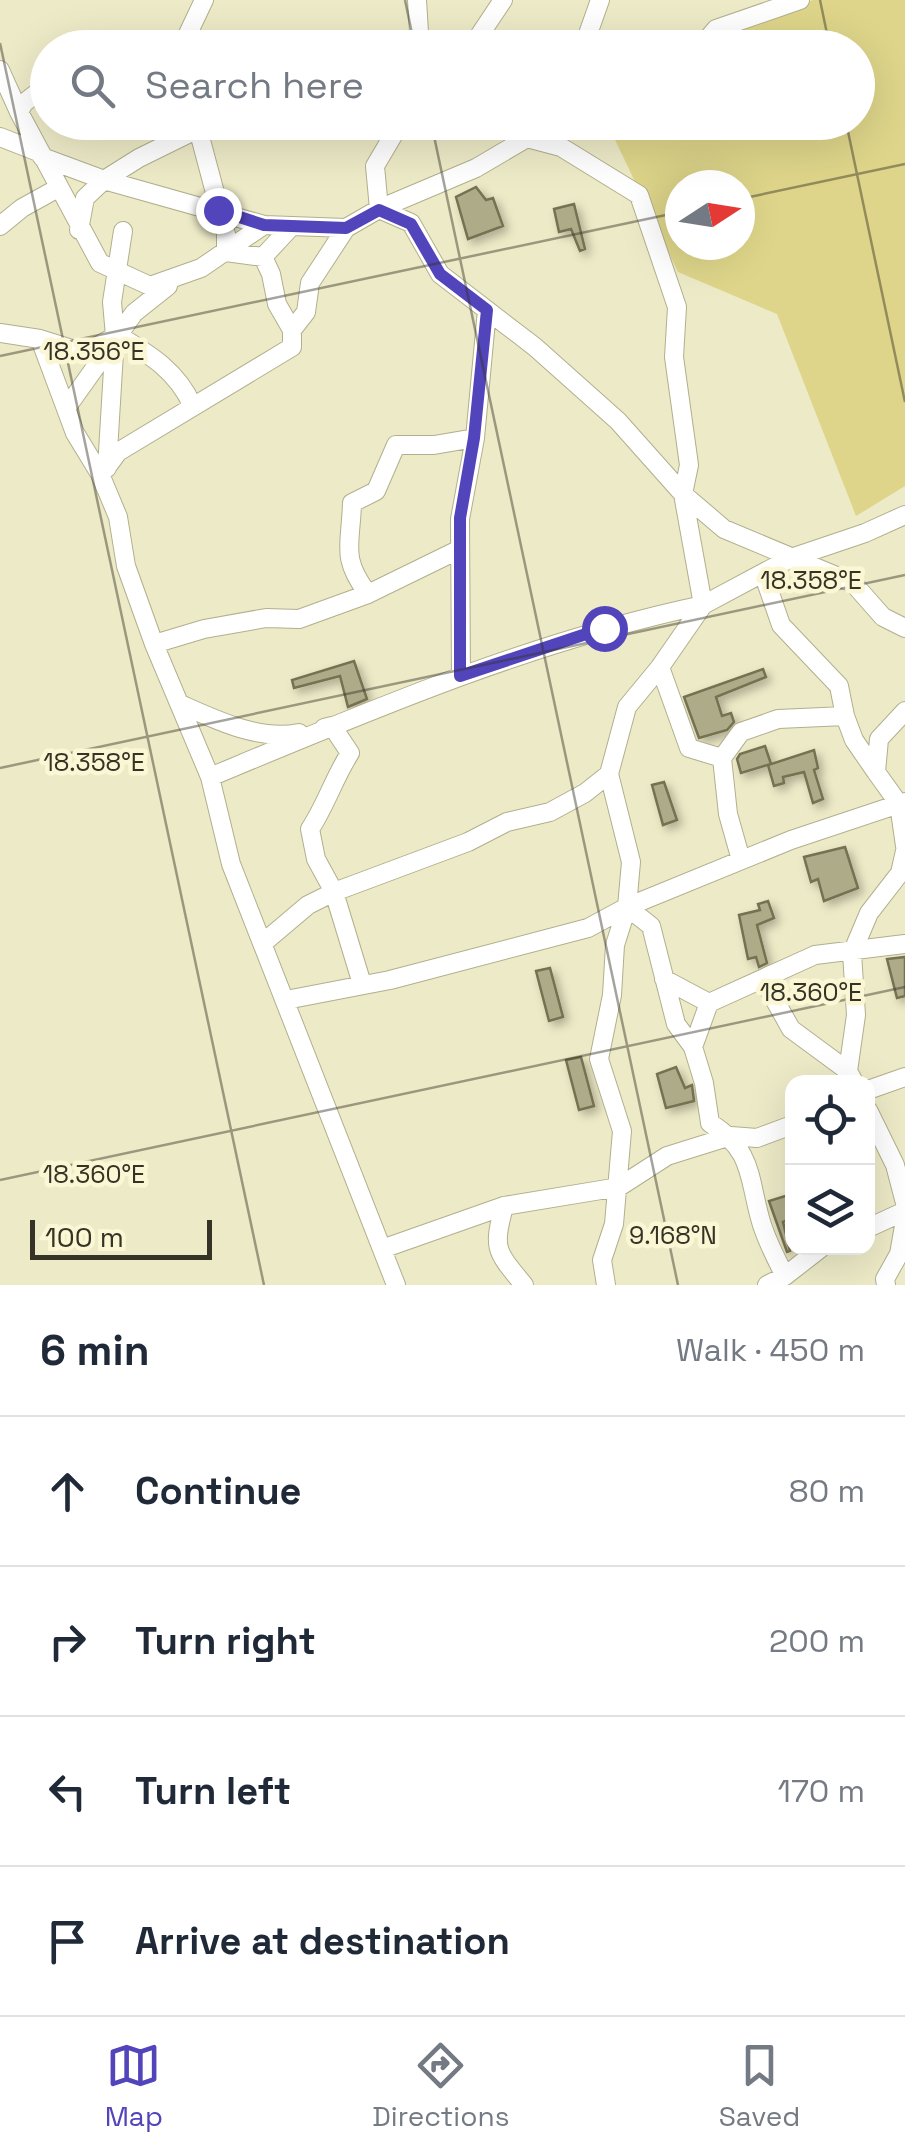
<!DOCTYPE html>
<meta charset="utf-8">
<style>
body{margin:0;font-family:"Space Grotesk",sans-serif;background:#f2f2f3;color:#1f2937}
.controls{position:absolute;right:30px;bottom:30px;display:grid;overflow:hidden;border-radius:20px;box-shadow:0 10px 40px #0002}
.controls button{width:90px;height:90px;display:grid;place-items:center;padding:0;border:0;border-bottom:2px solid #e0e1e3;background:#fff;color:#1f2937;font:50px sans-serif}
.compass{position:absolute;left:665px;top:170px;width:90px;height:90px;border-radius:50%;background:#fff;box-shadow:0 10px 40px #0002;rotate:78deg}
.scale{position:absolute;left:30px;bottom:25px;width:182px;box-sizing:border-box;padding-left:10px;border:5px solid #353326;border-top:0;font-size:28px;line-height:35px;white-space:nowrap;color:#353326;-webkit-text-stroke:8px #fbf7d4;paint-order:stroke}
.stop{position:absolute;width:30px;height:30px;margin:-22px;border:8px solid #5244bb;border-radius:50%;background:#fff}
.stop.end{background:#5244bb;border-color:#fff;box-shadow:0 2px 10px #0008}
.list{margin:0;padding:0;list-style:none}
h2{display:flex;justify-content:space-between;align-items:center;height:130px;margin:0;padding:0 40px;font-size:42px}
h2 small{font-size:32px;font-weight:400;color:#747a83}
.list li{display:grid;grid-template-columns:65px 1fr auto;gap:30px;align-items:center;box-sizing:border-box;height:150px;padding:0 40px;border-top:2px solid #e0e1e3}
.list b{display:block;font-size:38px;white-space:nowrap}
.list em{font-size:32px;font-style:normal;color:#747a83}
.icon{flex:none;width:55px;height:55px;fill:none;stroke:currentColor;stroke-width:2;stroke-linecap:round;stroke-linejoin:round}
.map{position:relative;flex:none;width:905px;height:1285px;overflow:hidden}
.search{position:absolute;background:#fff;box-shadow:0 10px 40px #0002;left:30px;right:30px;top:30px;height:110px;display:flex;align-items:center;gap:25px;box-sizing:border-box;padding:0 35px;border-radius:55px;color:#747a83;font-size:38px}
.sheet{height:730px;background:#fff}
nav{display:flex;justify-content:space-around;align-items:center;box-sizing:border-box;height:140px;border-top:2px solid #e0e1e3;background:#fff;font-size:28px;color:#747a83}
nav a{display:grid;justify-items:center;gap:5px}
nav .on{color:#5244bb}
.map>svg:first-child{display:block}
</style>
<div class="map">
<svg width="905" height="1285" viewBox="0 0 905 1285">
<defs>
<filter id="shadow"><feDropShadow dx="4.5" dy="4.5" stdDeviation="5" flood-color="#0004"/></filter>
</defs>
<rect width="100%" height="100%" fill="#edeac7"/>
<path fill="#ded58a" fill-rule="evenodd" d="M813 0H905V486L856 516 777 314 678 272 607 123 858 122V48L710 47 718 34ZM680 185H740V245H680Z"/>
<path fill="#aeab89" stroke="#747151" stroke-width="2.5" filter="url(#shadow)" d="M476 187 486 200 493 198 503 226 468 239 456 197Z
M574 204 585 249 580 251 571 229 559 232 554 209Z
M354 661 367 699 348 707 340 676 294 688 292 680Z
M763 669 766 677 716 697 722 716 731 713 734 722 727 730 699 738 684 697Z
M765 746 771 764 741 773 737 759 740 754Z
M814 750 818 768 814 770 823 799 813 803 804 772 783 777 784 783 774 786 768 765Z
M664 782 677 820 663 825 652 785Z
M845 847 858 888 824 901 818 879 811 882 804 857Z
M768 901 774 918 757 925 767 963 759 967 756 957 748 959 739 915 760 910 758 904Z
M905 957V996L897 998 887 959Z
M550 968 563 1017 549 1021 536 971Z
M581 1057 594 1106 579 1110 566 1060Z
M676 1067 685 1088 692 1085 694 1101 666 1108 657 1074Z
M792 1194V1218L783 1222 790 1251 787 1252 769 1201Z"/>
<g fill="none" stroke-linecap="round" stroke-linejoin="round">
<defs>
<path id="minor" d="M417 0 420 48
M158 48 185 40
M186 48 185 40 204 0
M471 48 503 0
M583 48 600 0
M700 48 716 29 800 0
M0 70 19 112 100 263 150 286 201 268 264 225 346 228 379 209 411 223 440 274 535 347 618 421 683 494 724 529 853 583 883 617 905 628
M19 112 24 103 48 84
M401 122 375 166 379 209 476 168 527 138 585 122
M0 137 41 153
M42 157 104 180 139 158 198 129 226 234V252L263 257 290 228
M0 226 22 208 58 188
M79 230 85 198 104 180 264 225
M263 257 271 274 277 304 292 330
M0 333 40 339 85 353 110 339
M116 334C147 353 177 370 192 405
M40 339 75 433 100 474 118 517 126 566 154 644 210 777 231 864 396 1285
M67 407 134 313 168 286
M107 467 118 452 292 347V330L306 312 310 283 346 228
M107 468 115 336 112 302 123 231
M763 573 781 625 839 686 845 716 854 740 876 772
M368 594C340 557 351 545 352 503L376 491 396 445H434L475 438
M154 644 204 629 266 618 299 619 368 594 458 550
M660 667 689 748 722 758
M461 676 460 519 475 438 487 310
M180 704C216 720 259 741 299 733
M905 711 879 739 876 772 899 804 905 846
M324 728 332 726 350 753C334 778 326 805 310 829L316 859 334 892 362 984
M210 777C371 710 532 641 703 605L683 494 689 465 674 357 677 307 639 195 561 147 527 138 541 122
M741 860 728 814 722 758 741 732 778 719 845 716
M627 907 651 926 676 1024 693 1047 704 1083 710 1123C755 1151 748 1180 762 1225 768 1243 776 1259 785 1276
M263 943 308 905 334 892 468 842 507 822 550 812 585 793 609 774
M664 979 709 1003
M763 979 791 1029 848 1071
M286 1000 390 980 588 928 627 907 791 840 905 802
M693 1047 709 1003 815 955 905 944
M854 1082 848 1071 856 1015 852 953 869 913 900 873 905 851
M868 1090 905 1077
M868 1110 895 1165 905 1203
M504 1206C493 1249 495 1250 524 1285
M868 1228 905 1211
M382 1249 504 1206 619 1187 667 1156 731 1136 757 1138 792 1125
M606 1285 602 1260 614 1224 622 1131 599 1059 612 995 615 945 627 907 631 862 609 774 627 707 660 667 703 605 791 558 865 533 905 515
M767 1285 785 1276 821 1248
M886 1285 885 1279 899 1254 905 1220"/>
</defs>
<use href="#minor" stroke="#b2af8d" stroke-width="20"/>
<use href="#minor" stroke="#fff" stroke-width="18"/>
</g>
<g fill="none" stroke-linecap="round" stroke-linejoin="round">
<path stroke="#5244bb" stroke-width="12" d="M218 210 264 225 346 228 379 210 411 224 440 274 487 310 474 438 460 518V676L604 628"/>
</g>
<path fill="none" stroke="#353326" stroke-width="2.5" stroke-opacity="0.45" d="M405 0 415 48M820 0 830 48M0 43 264 1285M431 122 678 1285M846 122 905 402M740 199 905 164M0 356 680 212M0 768 905 575M0 1180 905 987"/>
<g font-size="25" text-anchor="middle" fill="#353326" stroke="#fbf7d4" stroke-width="9" stroke-linejoin="round" paint-order="stroke">
<text x="94" y="360">18.356°E</text>
<text x="811" y="589">18.358°E</text>
<text x="94" y="771">18.358°E</text>
<text x="811" y="1001">18.360°E</text>
<text x="94" y="1183">18.360°E</text>
<text x="673" y="1244">9.168°N</text>
</g>
</svg>
<div class="controls">
<button><svg class="icon" aria-label="locate" viewBox="0 0 24 24"><circle cx="12" cy="12" r="6"/><path d="M12 2v4M12 18v4M2 12h4M18 12h4"/></svg></button>
<button><svg class="icon" aria-label="layers" viewBox="0 0 24 24"><path d="M12 4l9 5-9 5-9-5zM3 14l9 5 9-5"/></svg></button>
</div>
<svg class="compass" viewBox="-18 -18 36 36"><path d="M0-13l5 13h-10z" fill="#e53935"/><path d="M0 13l5-13h-10z" fill="#747a83"/></svg>
<div class="scale">100 m</div>
<div class="stop" style="left:604px;top:628px"></div>
<div class="stop end" style="left:218px;top:210px"></div>
<div class="search"><svg class="icon" aria-label="search" viewBox="0 0 24 24"><circle cx="10" cy="10" r="6"/><path d="M15 15l6 6"/></svg>Search here</div>
</div>
<section class="sheet">
<h2>6 min<small>Walk · 450 m</small></h2>
<ul class="list">
<li><svg class="icon" aria-label="ahead" viewBox="0 0 24 24"><path d="M12 20V5M6 11l6-6 6 6"/></svg><div><b>Continue</b></div><em>80 m</em></li>
<li><svg class="icon" aria-label="right" viewBox="0 0 24 24"><path d="M7 20v-9h11M14 6l5 5-5 5"/></svg><div><b>Turn right</b></div><em>200 m</em></li>
<li><svg class="icon" aria-label="left" viewBox="0 0 24 24"><path d="M17 20v-9H6M10 6l-5 5 5 5"/></svg><div><b>Turn left</b></div><em>170 m</em></li>
<li><svg class="icon" aria-label="arrive" viewBox="0 0 24 24"><path d="M6 21V4h12l-3 4 3 4H6"/></svg><div><b>Arrive at destination</b></div></li>
</ul>
</section>
<nav>
<a class="on"><svg class="icon" aria-label="map" viewBox="0 0 24 24"><path d="M3 6l6-2 6 2 6-2v14l-6 2-6-2-6 2zM9 4v14M15 6v14"/></svg>Map</a>
<a><svg class="icon" aria-label="directions" viewBox="0 0 24 24"><path d="M12 3l9 9-9 9-9-9zM9 14v-3h6M13 9l2 2-2 2"/></svg>Directions</a>
<a><svg class="icon" aria-label="saved" viewBox="0 0 24 24"><path d="M7 4h10v16l-5-4-5 4z"/></svg>Saved</a>
</nav>
